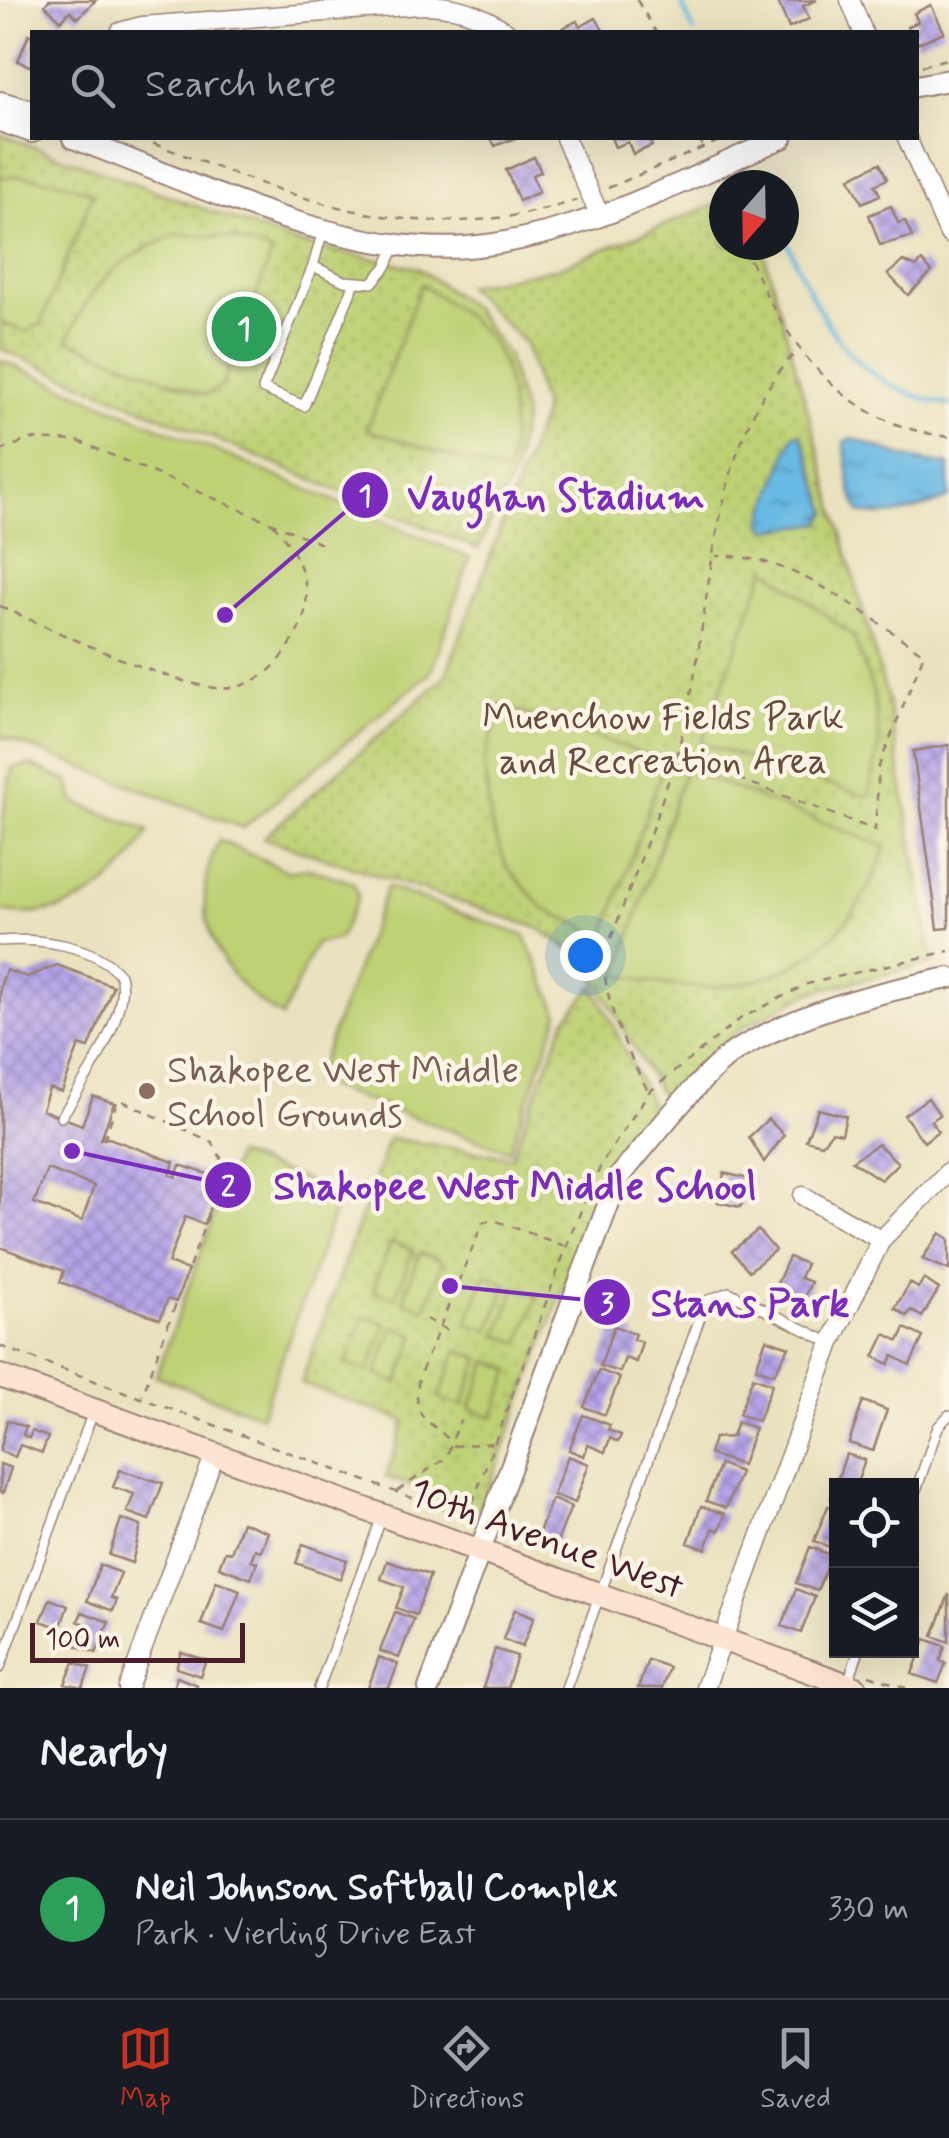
<!DOCTYPE html>
<meta charset="utf-8">
<style>
body{margin:0;font-family:Mynerve,sans-serif;background:#242831;color:#f1f3f6}
.controls{position:absolute;right:30px;bottom:30px;display:grid;overflow:hidden;border-radius:0px;box-shadow:0 10px 40px #0002}
.controls button{width:90px;height:90px;display:grid;place-items:center;padding:0;border:0;border-bottom:2px solid #363941;background:#171b24;color:#f1f3f6;font:50px sans-serif}
.compass{position:absolute;left:709px;top:170px;width:90px;height:90px;border-radius:50%;background:#171b24;box-shadow:0 10px 40px #0002;rotate:200deg}
.scale{position:absolute;left:30px;bottom:25px;width:215px;box-sizing:border-box;padding-left:10px;border:5px solid #4a1f2b;border-top:0;font-size:28px;line-height:35px;white-space:nowrap;color:#4a1f2b;-webkit-text-stroke:8px #fcf5e5;paint-order:stroke}
.you{position:absolute;left:585px;top:955px;width:35px;height:35px;margin:-25px;border:8px solid #fff;border-radius:50%;background:#1a73e8;box-shadow:0 0 0 15px #1a73e833}
.badge{display:grid;place-items:center;width:65px;height:65px;border-radius:50%;background:#c8321e;color:#fff;font-size:32px;font-weight:700}
.pin{position:absolute;translate:-50% -50%;border:5px solid #fff;box-shadow:0 2px 10px #0006}
.list{margin:0;padding:0;list-style:none}
h2{display:flex;justify-content:space-between;align-items:center;height:130px;margin:0;padding:0 40px;font-size:42px}
h2 small{font-size:32px;font-weight:400;color:#9ea1a6}
.list li{display:grid;grid-template-columns:65px 1fr auto;gap:30px;align-items:center;box-sizing:border-box;height:180px;padding:0 40px;border-top:2px solid #363941}
.list b{display:block;font-size:38px;white-space:nowrap}
.list p{margin:0;font-size:32px;white-space:nowrap;color:#9ea1a6}
.list em{font-size:32px;font-style:normal;color:#9ea1a6}
.icon{flex:none;width:55px;height:55px;fill:none;stroke:currentColor;stroke-width:2;stroke-linecap:round;stroke-linejoin:round}
.map{position:relative;flex:none;width:949px;height:1688px;overflow:hidden}
.search{position:absolute;background:#171b24;box-shadow:0 10px 40px #0002;left:30px;right:30px;top:30px;height:110px;display:flex;align-items:center;gap:25px;box-sizing:border-box;padding:0 35px;border-radius:0px;color:#9ea1a6;font-size:38px}
.sheet{height:310px;background:#171b24}
nav{display:flex;justify-content:space-around;align-items:center;box-sizing:border-box;height:140px;border-top:2px solid #363941;background:#171b24;font-size:28px;color:#9ea1a6}
nav a{display:grid;justify-items:center;gap:5px}
nav .on{color:#c8321e}
.map>svg:first-child{display:block}
</style>
<div class="map">
<svg width="949" height="1688" viewBox="0 0 949 1688">
<defs>
<pattern id="park-dots" width="8" height="8" patternUnits="userSpaceOnUse" patternTransform="scale(2.5)"><rect width="8" height="8" fill="#bed174"/><path d="M2 2h.1M6 6h.1" fill="none" stroke="#a5b365" stroke-width="1.8" stroke-linecap="round"/></pattern>
<pattern id="water-ripples" width="26" height="14" patternUnits="userSpaceOnUse" patternTransform="scale(2.5)"><rect width="26" height="14" fill="#69bae4"/><path d="M2 4q2-2 4 0t4 0M15 11q2-2 4 0t4 0" fill="none" stroke="#5897b9"/></pattern>
<pattern id="building-cross-hatch" width="8" height="8" patternUnits="userSpaceOnUse" patternTransform="scale(2.5)"><rect width="8" height="8" fill="#b5a4e9"/><path d="M0 0l8 8M0 8l8-8" fill="none" stroke="#9585bd"/></pattern>
</defs>
<rect width="100%" height="100%" fill="#fcf5e5"/>
<filter id="ink" filterUnits="userSpaceOnUse"><feTurbulence type="fractalNoise" baseFrequency=".01" numOctaves="2"/><feDisplacementMap in="SourceGraphic" scale="20" xChannelSelector="R" yChannelSelector="G"/><feConvolveMatrix kernelMatrix="1 2 1 2 8 2 1 2 1" color-interpolation-filters="sRGB"/></filter>
<filter id="wash" filterUnits="userSpaceOnUse"><feTurbulence type="fractalNoise" baseFrequency=".0048" numOctaves="4" result="noise"/><feDisplacementMap in="SourceGraphic" scale="40" xChannelSelector="R" yChannelSelector="G"/><feGaussianBlur stdDeviation="2.25" result="paint"/><feColorMatrix in="noise" values="0 0 0 0 0 0 0 0 0 0 0 0 0 0 0 0 0 1.4 0 .05"/><feComposite in="paint" operator="in"/></filter>
<g filter="url(#wash)">
<rect width="100%" height="100%" fill="#eae2bf"/>
<path fill="url(#park-dots)" stroke="#847850" stroke-width="2.5" d="M0 134 297 243 418 268 473 308 507 355 524 416 513 474 478 549 0 349Z
M724 201V245H762L888 701 933 963 810 992 737 1031 662 1097 585 960 536 927 263 838 445 677 544 412 525 343 466 286 557 268Z
M594 986 652 1107 601 1188 480 1511 386 1477 405 1421 301 1383 389 1138 511 1157 565 1020Z"/>
<path fill="#bed174" stroke="#847850" stroke-width="2.5" d="M21 176 59 181 93 193 41 324 25 332 0 322V177Z
M178 234 231 238 272 253 222 386 205 395 68 340C91 282 121 256 178 234Z
M421 284C444 300 471 317 488 338 515 371 515 436 507 474L367 430Z
M0 360 470 558 431 672 243 828 0 736Z
M766 568 854 637 873 692 880 742 868 797 701 743Z
M501 705 665 761 604 936 544 909 507 867 491 824 484 763Z
M30 765 69 782 74 802 149 831C119 888 65 923 0 911 0 862 0 813 12 768Z
M685 769 886 847C841 974 741 1009 618 974Z
M219 840 289 872 308 868 354 883 358 897 339 939 315 944 282 1017C218 981 184 910 219 840Z
M387 887 525 936 559 1014 509 1151 314 1082Z
M236 1155 341 1193 261 1416 156 1376Z
M391 1242 413 1250 395 1298 373 1290Z
M420 1253 443 1261 425 1309 403 1300Z
M485 1275 507 1284 489 1331 467 1323Z
M516 1287 538 1295 520 1343 498 1335Z
M364 1316 386 1324 368 1372 346 1364Z
M393 1327 415 1335 398 1383 376 1374Z
M457 1350 480 1358 462 1406 439 1398Z
M488 1361 511 1369 493 1417 470 1409Z"/>
<path fill="url(#water-ripples)" stroke="#5a6c88" stroke-width="2.5" d="M801 433 828 512 821 523 767 530 762 522 793 435Z
M852 438 905 457 949 465V498C924 508 887 521 860 512L851 492 844 442Z"/>
<g fill="none" stroke-linecap="round" stroke-linejoin="round">
<path stroke="#69bae4" stroke-width="4" d="M680 0 694 32
M759 179 762 185
M784 235C822 321 847 385 949 405"/>
</g>
<g id="blocks">
<path fill="url(#building-cross-hatch)" fill-rule="evenodd" d="M49 0H96L78 18 70 11 61 21 45 5Z
M817 0 803 6 809 19 789 28 778 2Z
M931 5 944 32 916 44V32H910L907 27 918 22 914 13Z
M596 18 604 32H566L563 28 577 21 580 27Z
M29 34 32 36V67L18 61Z
M491 138H516L495 146Z
M611 138H648L652 146 633 154 628 142 615 147Z
M534 157 541 172 532 175 539 192 519 201 506 170Z
M880 163 887 179 875 185 880 195 862 203 850 178Z
M891 206 898 223 905 221 912 237 880 245 869 215Z
M903 261 916 267 922 261 932 272 908 295 888 274Z
M949 745V928L938 929 913 751Z
M57 965 113 986 89 1048 79 1045 62 1092 49 1088 42 1110 82 1125 93 1096 114 1103 101 1139 109 1138 174 1162 170 1175 176 1177 180 1165 214 1176 208 1197 213 1199 204 1224 185 1217 168 1263 188 1270 176 1302 168 1299 160 1319 60 1282 64 1271 0 1247V987L6 970 27 977ZM47 1169 94 1186 82 1221 34 1203Z
M928 1098 940 1115 931 1121 938 1131 924 1142 904 1115Z
M818 1109 846 1116 842 1134 832 1132 822 1144 806 1140Z
M768 1119 784 1135 764 1162 749 1137Z
M878 1144 898 1163 881 1180 852 1161Z
M724 1173 753 1180 740 1207 718 1202Z
M758 1230 775 1250 749 1271 732 1251Z
M940 1233 949 1239V1270L922 1259Z
M789 1257 806 1264 800 1278 811 1282 803 1300 775 1288Z
M924 1279 939 1289 922 1317 911 1310 907 1316 895 1308 910 1283 918 1288Z
M614 1326 635 1334 633 1339 642 1342 636 1362 625 1358 620 1372 600 1366Z
M905 1328 923 1337 910 1365 893 1356 889 1364 874 1357 885 1334 899 1341Z
M766 1339 789 1347 774 1374 756 1368Z
M599 1370 620 1378 605 1415 584 1407Z
M753 1377 772 1384 758 1421 739 1414Z
M863 1401 887 1410 873 1451 849 1443Z
M583 1415 610 1425 608 1430 621 1435 618 1442 610 1438 605 1452 588 1445 584 1456 569 1450Z
M7 1420 26 1427 23 1435 29 1438 32 1431 48 1437 42 1453 20 1445 15 1457 0 1451Z
M737 1422 755 1428 742 1465 709 1454 714 1438 732 1437Z
M846 1454 865 1460 856 1486H836V1499L831 1498Z
M568 1456 589 1464 575 1503 553 1495Z
M0 1464 11 1468 3 1493 0 1492Z
M720 1464 740 1472 726 1508 706 1501Z
M120 1470 163 1483 149 1520 127 1512 134 1494 113 1487Z
M552 1499 571 1507 557 1542 538 1535Z
M701 1506 725 1514 719 1531 713 1528 706 1549 688 1543Z
M828 1506 836 1509 832 1548 814 1541Z
M121 1519 141 1526 132 1563 109 1555Z
M242 1522 268 1532 261 1551 255 1549 251 1560 257 1562 251 1579 219 1567 225 1551 231 1553Z
M303 1544 347 1560 340 1579 296 1563Z
M810 1547 836 1557 832 1566 828 1564 817 1591 796 1583Z
M387 1561 430 1575 416 1615 396 1608 404 1587 381 1579Z
M100 1565 121 1573 111 1598 117 1600 113 1611 87 1601Z
M216 1581 240 1590 224 1632 201 1624Z
M796 1589 815 1597 801 1633 782 1626Z
M949 1594V1642L933 1636Z
M50 1599 68 1606 60 1628 41 1621Z
M515 1609 534 1617 522 1647 503 1639Z
M82 1612 109 1622 96 1653 77 1646 85 1624 78 1621Z
M395 1612 414 1619 399 1658 380 1651Z
M925 1639 945 1646 940 1661 946 1663 938 1683 912 1674Z
M495 1649 517 1656 507 1688H483Z
M181 1652 206 1660 200 1676 176 1668Z
M379 1657 398 1664 389 1688H368Z
M648 1660 669 1667 662 1688H638Z
M74 1662 90 1668 83 1688 65 1684Z
M177 1677 197 1685 196 1688H173Z"/>
</g>
</g>
<g filter="url(#ink)">
<use href="#blocks" fill-opacity="0" stroke="#9a8075" stroke-width="2.5"/>
<g fill="none" stroke-linecap="round" stroke-linejoin="round">
<defs>
<path id="service" d="M323 230 313 266 344 281 372 283 386 267 396 244
M313 266 263 389 304 406 355 282
M0 941C37 938 94 944 120 975 131 1013 82 1086 61 1117
M912 1502 938 1427 949 1415
M0 1668 93 1412
M847 1685 859 1650
M319 1688 381 1519
M566 1688 706 1301 729 1292 831 1343"/>
<path id="minor" d="M850 0 863 32
M120 32 142 26 419 5C454 5 478 12 507 32
M565 138 600 216
M907 138 949 234
M803 1196 881 1240
M128 1688 214 1456
M705 1688 831 1343 881 1240 949 1171"/>
<path id="tertiary" d="M916 86 949 80
M0 102 32 111
M0 121 32 132
M73 138C191 181 340 257 467 247 578 238 681 181 782 138
M429 1688 618 1178C646 1146 705 1068 739 1049 803 1011 877 992 949 978"/>
<path id="secondary" d="M0 1376 856 1688"/>
</defs>
<use href="#service" stroke="#9a8075" stroke-width="12"/>
<use href="#minor" stroke="#9a8075" stroke-width="21"/>
<use href="#tertiary" stroke="#9a8075" stroke-width="24"/>
<use href="#secondary" stroke="#9a8075" stroke-width="26"/>
<path stroke="#9a8075" stroke-width="2.5" stroke-dasharray="8 8" stroke-linecap="butt" d="M637 0 656 32
M922 66 949 58
M138 138C292 194 410 254 577 200
M699 138 703 147
M718 187 724 200
M608 188 726 138
M744 245C783 341 837 423 949 437
M0 451 30 439 78 441 322 544
M0 606C45 626 189 695 231 688 268 682 287 655 301 624 317 587 295 546 269 520
M678 756 875 830 879 766 924 654C863 613 792 553 716 556
M647 1089C628 1054 598 991 606 952 633 878 664 804 684 727 713 610 707 442 797 351
M104 1140 118 1099 212 1142 221 1158V1181L142 1396
M426 1319 451 1332
M0 1346 472 1520
M492 1443 454 1446C429 1414 411 1427 419 1377L483 1222 494 1220 565 1246
M397 1491 446 1458 460 1420
M467 1518 573 1229 602 1163 649 1092 740 1019 807 984 949 951
M507 1533 534 1550
M869 1675 906 1688"/>
<use href="#service" stroke="#fff" stroke-width="9"/>
<use href="#minor" stroke="#fff" stroke-width="18"/>
<use href="#tertiary" stroke="#fff" stroke-width="20"/>
<use href="#secondary" stroke="#fde4d1" stroke-width="22"/>
</g>
</g>
<circle fill="#8d6e63" stroke="#fcf5e5" stroke-width="4" cx="147" cy="1091" r="10"/>
<g text-anchor="middle" stroke-width="9" stroke-linejoin="round" paint-order="stroke">
<g font-size="38" fill="#674c3d" stroke="#fcf5e5">
<text x="663" y="729">Muenchow Fields Park<tspan x="663" dy="44">and Recreation Area</tspan></text>
</g>
<g font-size="38" fill="#785e54" stroke="#fcf5e5" text-anchor="start">
<text x="167" y="1082">Shakopee West Middle<tspan x="167" dy="44">School Grounds</tspan></text>
</g>
<g font-size="38" fill="#4a1f2b" stroke="#fcf5e5">
<text transform="translate(547 1538) rotate(20)" y="13">10th Avenue West</text>
</g>
</g>
<path fill="none" stroke="#7b2cbf" stroke-width="4" d="M225 615L365 495M72 1151L228 1185M450 1286L607 1302"/>
<g fill="#7b2cbf" stroke="#fcf5e5" stroke-width="4">
<circle cx="225" cy="615" r="10"/>
<circle cx="72" cy="1151" r="10"/>
<circle cx="450" cy="1286" r="10"/>
<circle cx="365" cy="495" r="25"/>
<circle cx="228" cy="1185" r="25"/>
<circle cx="607" cy="1302" r="25"/>
</g>
<g font-size="30" text-anchor="middle" font-weight="bold" fill="#fff">
<text x="365" y="505">1</text>
<text x="228" y="1196">2</text>
<text x="607" y="1313">3</text>
</g>
<g font-size="40" text-anchor="middle" font-weight="bold" fill="#7b2cbf" stroke="#fcf5e5" stroke-width="9" stroke-linejoin="round" paint-order="stroke">
<text x="556" y="509">Vaughan Stadium</text>
<text x="515" y="1199">Shakopee West Middle School</text>
<text x="750" y="1316">Stans Park</text>
</g>
</svg>
<div class="controls">
<button><svg class="icon" aria-label="locate" viewBox="0 0 24 24"><circle cx="12" cy="12" r="6"/><path d="M12 2v4M12 18v4M2 12h4M18 12h4"/></svg></button>
<button><svg class="icon" aria-label="layers" viewBox="0 0 24 24"><path d="M12 4l9 5-9 5-9-5zM3 14l9 5 9-5"/></svg></button>
</div>
<svg class="compass" viewBox="-18 -18 36 36"><path d="M0-13l5 13h-10z" fill="#e53935"/><path d="M0 13l5-13h-10z" fill="#9ea1a6"/></svg>
<div class="scale">100 m</div>
<div class="you"></div>
<div class="pin badge" style="left:244px;top:329px;background:#2e9e5b">1</div>
<div class="search"><svg class="icon" aria-label="search" viewBox="0 0 24 24"><circle cx="10" cy="10" r="6"/><path d="M15 15l6 6"/></svg>Search here</div>
</div>
<section class="sheet">
<h2>Nearby<small></small></h2>
<ul class="list">
<li><span class="badge" style="background:#2e9e5b">1</span><div><b>Neil Johnson Softball Complex</b><p>Park · Vierling Drive East</p></div><em>330 m</em></li>
</ul>
</section>
<nav>
<a class="on"><svg class="icon" aria-label="map" viewBox="0 0 24 24"><path d="M3 6l6-2 6 2 6-2v14l-6 2-6-2-6 2zM9 4v14M15 6v14"/></svg>Map</a>
<a><svg class="icon" aria-label="directions" viewBox="0 0 24 24"><path d="M12 3l9 9-9 9-9-9zM9 14v-3h6M13 9l2 2-2 2"/></svg>Directions</a>
<a><svg class="icon" aria-label="saved" viewBox="0 0 24 24"><path d="M7 4h10v16l-5-4-5 4z"/></svg>Saved</a>
</nav>
